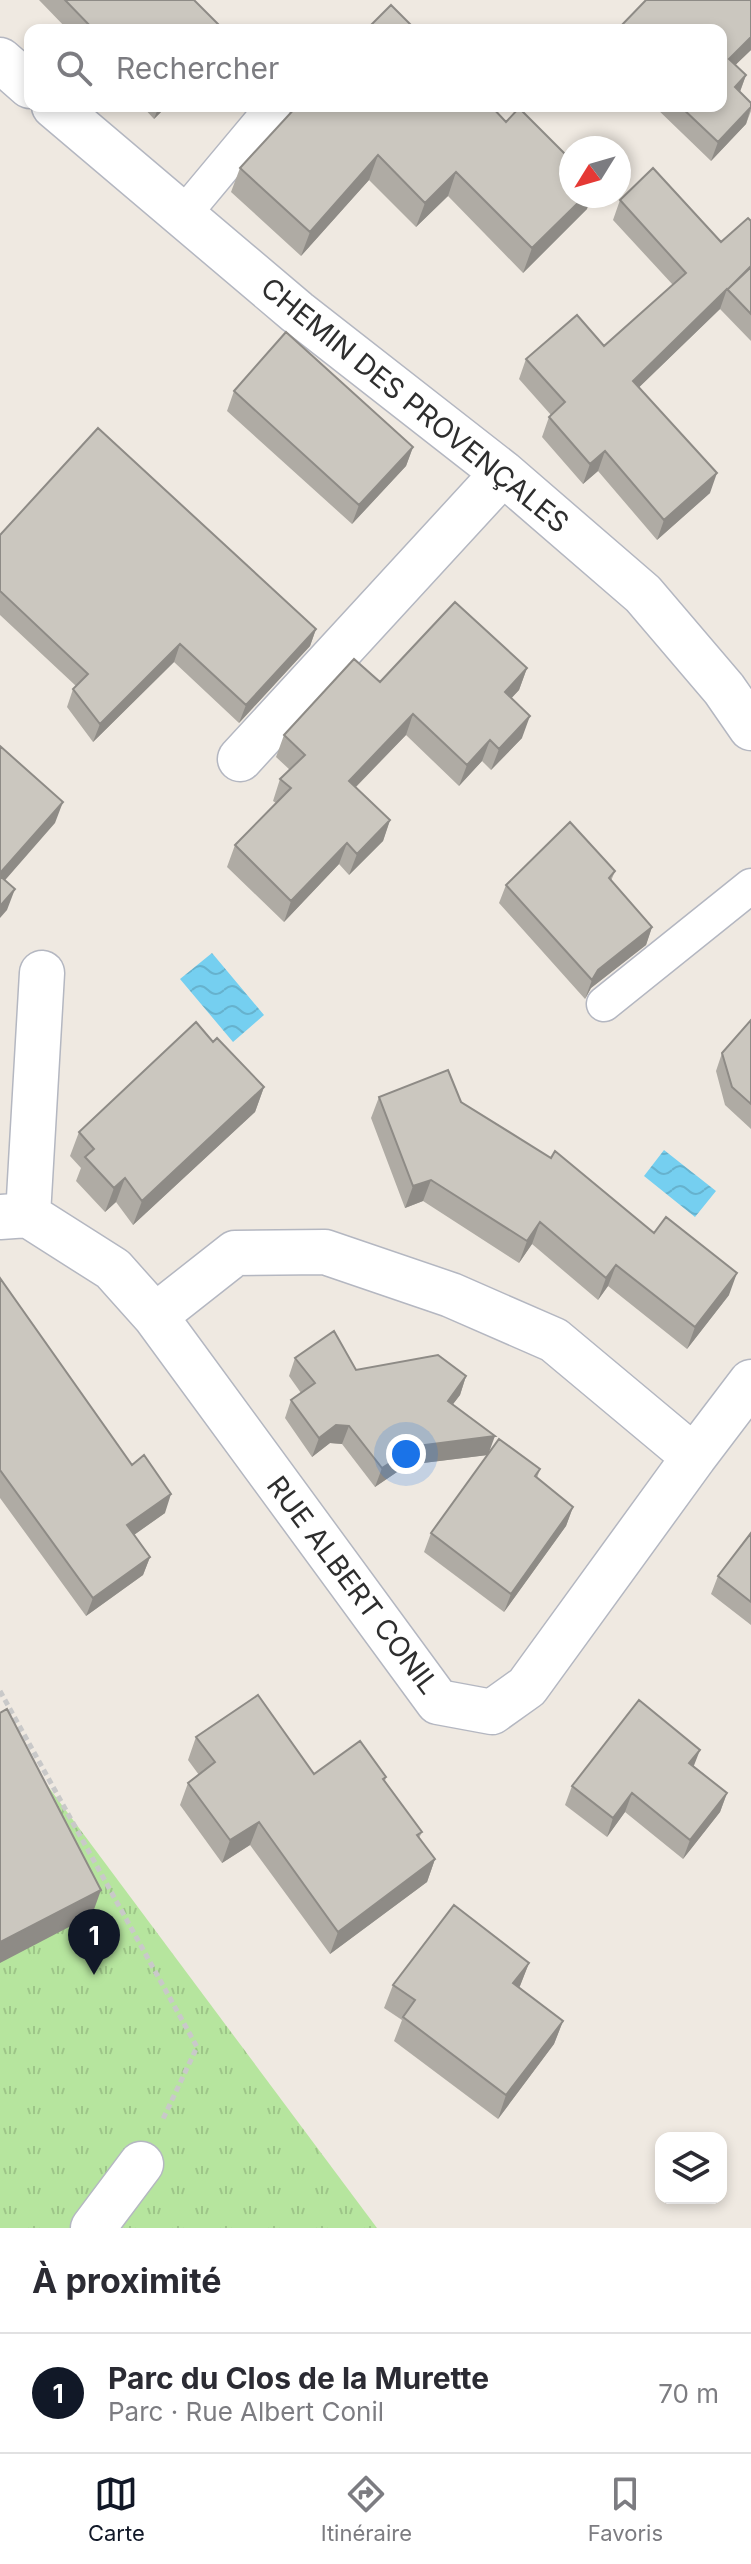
<!DOCTYPE html>
<html lang="fr">
<meta charset="utf-8">
<style>
body{margin:0;font-family:Inter,sans-serif;background:#f2f2f3;color:#2b2b33}
.controls{position:absolute;right:24px;bottom:24px;display:grid;overflow:hidden;border-radius:16px;box-shadow:0 4px 12px #0003}
.controls button{width:72px;height:72px;display:grid;place-items:center;padding:0;border:0;border-bottom:2px solid #e1e1e2;background:#fff;color:#2b2b33;font:40px sans-serif}
.compass{position:absolute;left:559px;top:136px;width:72px;height:72px;border-radius:50%;background:#fff;box-shadow:0 4px 12px #0003;rotate:233deg}
.you{position:absolute;left:406px;top:1454px;width:28px;height:28px;margin:-20px;border:6px solid #fff;border-radius:50%;background:#1a73e8;box-shadow:0 0 0 12px #1a73e833}
.badge{display:grid;place-items:center;width:52px;height:52px;border-radius:50%;background:#111827;color:#fff;font-size:26px;font-weight:700}
.pin{position:absolute;translate:-50% -66px;filter:drop-shadow(0 2px 4px #0008)}
.pin::after{content:'';position:absolute;top:42px;width:28px;height:24px;background:inherit;clip-path:polygon(0 0,100% 0,50% 100%)}
.list{margin:0;padding:0;list-style:none}
h2{display:flex;justify-content:space-between;align-items:center;height:104px;margin:0;padding:0 32px;font-size:34px}
h2 small{font-size:26px;font-weight:400;color:#7c7c81}
.list li{display:grid;grid-template-columns:52px 1fr auto;gap:24px;align-items:center;box-sizing:border-box;height:120px;padding:0 32px;border-top:2px solid #e1e1e2}
.list b{display:block;font-size:30px;white-space:nowrap}
.list p{margin:0;font-size:26px;white-space:nowrap;color:#7c7c81}
.list em{font-size:26px;font-style:normal;color:#7c7c81}
.icon{flex:none;width:44px;height:44px;fill:none;stroke:currentColor;stroke-width:2;stroke-linecap:round;stroke-linejoin:round}
.map{position:relative;flex:none;width:751px;height:2228px;overflow:hidden}
.search{position:absolute;background:#fff;box-shadow:0 4px 12px #0003;left:24px;right:24px;top:24px;height:88px;display:flex;align-items:center;gap:20px;box-sizing:border-box;padding:0 28px;border-radius:16px;color:#7c7c81;font-size:30px}
.sheet{height:224px;background:#fff}
nav{display:flex;justify-content:space-around;align-items:center;box-sizing:border-box;height:112px;border-top:2px solid #e1e1e2;background:#fff;font-size:22px;color:#7c7c81}
nav a{display:grid;justify-items:center;gap:4px}
nav .on{color:#111827}
.map>svg:first-child{display:block}
</style>
<div class="map">
<svg width="751" height="2228" viewBox="0 0 751 2228">
<defs>
<pattern id="park-tufts" width="24" height="20" patternUnits="userSpaceOnUse" patternTransform="scale(2)"><rect width="24" height="20" fill="#b6e59e"/><path d="M3 7l-1-3M5 7V3M7 7l1-3M15 17l-1-3M17 17v-4M19 17l1-3" fill="none" stroke="#9dc588"/></pattern>
<pattern id="water-waves" width="16" height="10" patternUnits="userSpaceOnUse" patternTransform="scale(2)"><rect width="16" height="10" fill="#75cff0"/><path d="M0 5q4-4 8 0t8 0" fill="none" stroke="#66b2ce"/></pattern>
</defs>
<rect width="100%" height="100%" fill="#efe9e1"/>
<path fill="url(#park-tufts)" d="M0 1722 377 2228H0Z"/>
<path fill="url(#water-waves)" d="M212 953 264 1015 233 1042 180 979Z
M664 1150 716 1191 695 1217 644 1176Z"/>
<g fill="none" stroke-linecap="round" stroke-linejoin="round">
<defs>
<path id="service" d="M183 215 274 106
M604 1004 751 886"/>
<path id="minor" d="M0 60 30 86
M54 106 297 312 503 473 643 594 724 689 751 728
M240 759 503 473
M28 1215 42 973
M0 1217 28 1215 113 1269 155 1316 438 1702 492 1712 527 1687 694 1457
M155 1316 235 1253 325 1252 451 1295 554 1340 694 1457 751 1382
M93 2228 141 2164"/>
</defs>
<use href="#service" stroke="#b4b7c1" stroke-width="37"/>
<use href="#minor" stroke="#b4b7c1" stroke-width="47"/>
<path stroke="#c9c9c9" stroke-width="5" stroke-dasharray="6 4" stroke-linecap="butt" d="M0 1691 197 2047 163 2119"/>
<use href="#service" stroke="#fff" stroke-width="34"/>
<use href="#minor" stroke="#fff" stroke-width="44"/>
</g>
<path fill="#afaba4" d="M39 0H194L224 30H68Z
M751 0V50L735 65 746 75 740 92 751 103V111L746 124 711 161 654 106H721Z
M142 106H167L154 119Z
M297 106 587 209 523 273 448 196 416 227 369 180 301 256 231 192 240 168Z
M620 200 721 242 751 221V341L720 309 639 387 710 493 657 540 598 471 583 484 542 437 549 417 551 415 519 379 526 359 604 346 673 285 613 220Z
M234 391 413 447 406 466 352 524 227 411Z
M0 535 316 629 310 646 239 723 174 662 93 742 67 707 73 689 76 686 0 615Z
M527 668 519 690 511 698 522 738 491 770 482 761 459 786 406 735 356 787 390 820 383 841 349 875 339 864 284 922 227 867 235 845 276 803 273 801 280 779 290 770 276 757 284 735 380 682Z
M615 871 611 881 652 927 646 945 591 988 585 999 499 903 506 885Z
M751 1020V1129L725 1105 716 1071 722 1053Z
M213 1042 264 1087 255 1112 133 1225 116 1202 105 1212 76 1181 81 1168 70 1156 79 1132Z
M379 1097 461 1102 729 1295 687 1349 608 1286 598 1300 532 1244 519 1263 423 1201 405 1208 371 1118Z
M0 1278 165 1513 134 1535 150 1557 143 1575 86 1616 0 1498Z
M295 1358 356 1370 466 1376 460 1395 452 1405 490 1452 540 1469 537 1478 573 1507 566 1526 504 1612 424 1552 431 1533 487 1455 399 1466 397 1472 375 1487 342 1444 330 1443 312 1457 285 1418 291 1400 301 1393 289 1376Z
M751 1533V1625L711 1594 718 1576Z
M196 1737 314 1774 386 1777 385 1781 422 1832 419 1838 435 1859 427 1882 330 1954 250 1845 222 1863 180 1805 188 1783 199 1775 188 1760Z
M694 1766 727 1793 720 1812 683 1859 625 1812 607 1837 565 1805 572 1786Z
M529 1963 519 1988 563 2021 554 2044 498 2119 394 2041 402 2020 384 2008 393 1985Z"/>
<path fill="#8e8b86" d="M751 37V50L722 78 729 59Z
M746 75 739 94 735 87Z
M159 106H167L154 119Z
M751 107 746 124 711 161 718 142Z
M378 155 369 180 301 256 310 232Z
M456 172 448 196 416 227 425 203Z
M585 196H592L587 209 523 273 532 248Z
M727 289 720 309 626 400 633 381Z
M413 447 406 466 352 524 359 505Z
M605 451 598 471 583 484 590 464Z
M717 473 710 493 657 540 664 520Z
M316 629 310 646 239 723 246 705Z
M180 644 174 662 93 742 100 724Z
M527 668 519 690 497 714 505 692Z
M413 714 406 735 341 802 349 781Z
M530 716 522 738 491 770 499 749Z
M490 740 482 761 459 786 467 765Z
M63 802 55 823 0 886V873Z
M390 820 383 841 349 875 357 854Z
M347 843 339 864 284 922 291 901Z
M15 889 7 910 0 918V906Z
M652 927 646 945 591 988 585 999 592 980 598 970Z
M264 1087 255 1112 133 1225 142 1201Z
M125 1178 116 1202 105 1212 114 1188Z
M431 1180 423 1201 405 1208 413 1186Z
M540 1222 532 1244 519 1263 527 1241Z
M616 1265 608 1286 598 1300 606 1278Z
M737 1273 729 1295 687 1349 695 1327Z
M466 1376 460 1395 441 1420 448 1401Z
M336 1425 349 1426 342 1444 330 1443 312 1457 319 1438Z
M495 1436 488 1455 399 1466 397 1472 375 1487 382 1468 401 1448Z
M171 1494 165 1513 121 1544 127 1525Z
M573 1507 566 1526 504 1612 511 1594Z
M150 1557 143 1575 86 1616 93 1598Z
M700 1750 693 1768 689 1763Z
M632 1793 625 1812 607 1837 613 1818Z
M727 1793 720 1812 683 1859 690 1840Z
M259 1822 250 1845 222 1863 230 1840Z
M435 1859 427 1882 330 1954 338 1932Z
M101 1890 92 1915 0 1963V1942Z
M529 1963 520 1986 504 2007 513 1983Z
M563 2021 554 2044 498 2119 506 2095Z"/>
<path fill="#cbc7bf" stroke="#8e8b86" stroke-width="2" d="M65 0H194L224 30H94Z
M646 0H751V37L729 59 746 75 735 87 751 103V107L718 142 680 106H721V30H617Z
M391 5 416 30H366Z
M297 106H491L506 122 519 108 571 160V196H585L532 248 456 172 425 203 378 155 310 232 240 168Z
M653 168 721 242 748 218 751 221V266L728 289 751 267V314L727 289 633 381 717 473 664 520 605 451 590 464 549 417 565 402 526 359 577 315 604 346 686 273 620 200Z
M286 332 413 447 359 505 234 391Z
M98 428 316 629 246 705 180 644 100 724 73 689 88 674 0 591V535Z
M455 602 527 668 505 692 530 716 499 749 490 740 467 765 413 714 349 781 390 820 357 854 347 843 291 901 235 845 291 788 280 779 305 755 284 735 354 659 380 682Z
M0 746 63 802 0 873Z
M570 822 615 871 609 878 652 927 598 970 592 980 506 885Z
M0 876 15 889 0 906Z
M751 1020V1104L732 1087 722 1053Z
M196 1022 213 1042 217 1038 264 1087 142 1201 125 1178 114 1188 85 1157 94 1149 79 1132Z
M448 1070 461 1102 551 1158 555 1151 654 1233 666 1217 737 1273 695 1327 616 1265 606 1278 540 1222 527 1241 431 1180 413 1186 379 1097Z
M0 1278 132 1465 144 1455 171 1494 127 1525 150 1557 93 1598 0 1470Z
M334 1331 356 1370 438 1355 466 1376 448 1401 495 1436 401 1448 404 1454 382 1468 349 1426 336 1425 319 1438 291 1400 315 1383 295 1358Z
M499 1439 540 1469 535 1476 573 1507 511 1594 431 1533Z
M751 1533V1602L718 1576Z
M258 1695 314 1774 360 1741 386 1777 383 1779 422 1832 417 1835 435 1859 338 1932 259 1822 230 1840 188 1783 215 1762 196 1737Z
M639 1700 700 1750 689 1763 727 1793 690 1840 632 1793 613 1818 572 1786Z
M7 1709 101 1890 0 1942V1713Z
M454 1905 529 1963 513 1983 563 2021 506 2095 403 2017 415 2000 393 1985Z"/>
<g text-anchor="middle" stroke-width="7" stroke-linejoin="round" paint-order="stroke">
<g font-size="28" fill="#2e2e2e" stroke="#fff">
<text transform="translate(415 405) rotate(39)" y="10">CHEMIN DES PROVENÇALES</text>
<text transform="translate(353 1585) rotate(53)" y="10">RUE ALBERT CONIL</text>
</g>
</g>
</svg>
<div class="controls">
<button><svg class="icon" aria-label="layers" viewBox="0 0 24 24"><path d="M12 4l9 5-9 5-9-5zM3 14l9 5 9-5"/></svg></button>
</div>
<svg class="compass" viewBox="-18 -18 36 36"><path d="M0-13l5 13h-10z" fill="#e53935"/><path d="M0 13l5-13h-10z" fill="#7c7c81"/></svg>
<div class="you"></div>
<div class="pin badge" style="left:94px;top:1975px">1</div>
<div class="search"><svg class="icon" aria-label="search" viewBox="0 0 24 24"><circle cx="10" cy="10" r="6"/><path d="M15 15l6 6"/></svg>Rechercher</div>
</div>
<section class="sheet">
<h2>À proximité<small></small></h2>
<ul class="list">
<li><span class="badge">1</span><div><b>Parc du Clos de la Murette</b><p>Parc · Rue Albert Conil</p></div><em>70 m</em></li>
</ul>
</section>
<nav>
<a class="on"><svg class="icon" aria-label="map" viewBox="0 0 24 24"><path d="M3 6l6-2 6 2 6-2v14l-6 2-6-2-6 2zM9 4v14M15 6v14"/></svg>Carte</a>
<a><svg class="icon" aria-label="directions" viewBox="0 0 24 24"><path d="M12 3l9 9-9 9-9-9zM9 14v-3h6M13 9l2 2-2 2"/></svg>Itinéraire</a>
<a><svg class="icon" aria-label="saved" viewBox="0 0 24 24"><path d="M7 4h10v16l-5-4-5 4z"/></svg>Favoris</a>
</nav>
